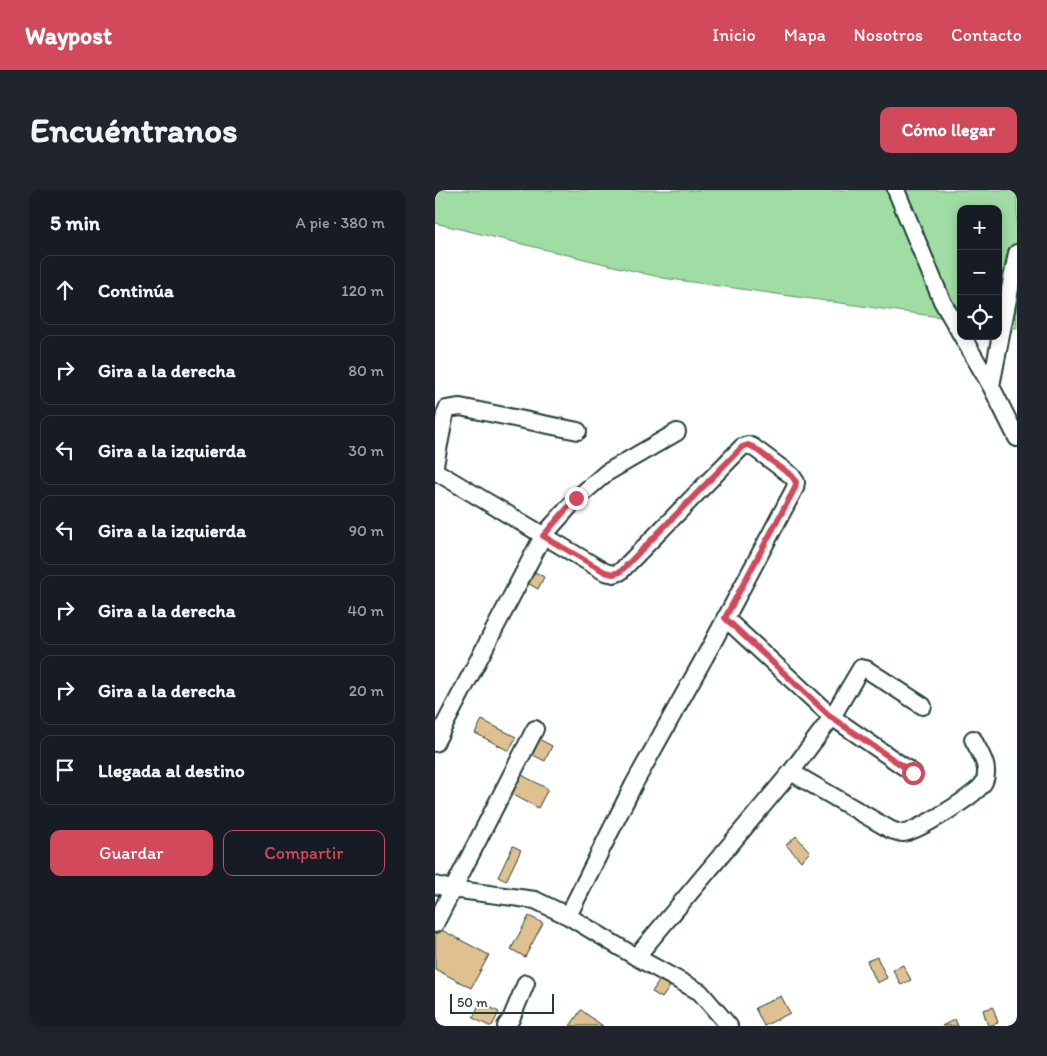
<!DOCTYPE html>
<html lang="es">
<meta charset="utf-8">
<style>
body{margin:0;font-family:Itim,sans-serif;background:#20242c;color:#f1f3f6}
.controls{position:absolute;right:15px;top:15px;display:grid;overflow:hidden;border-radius:10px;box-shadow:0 2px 12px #0003}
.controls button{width:45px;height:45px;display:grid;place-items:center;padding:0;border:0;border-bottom:1px solid #363941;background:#171b24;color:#f1f3f6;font:25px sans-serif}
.scale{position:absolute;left:15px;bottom:12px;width:104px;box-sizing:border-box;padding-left:5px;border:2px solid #1f3d34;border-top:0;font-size:14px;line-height:18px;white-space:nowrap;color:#1f3d34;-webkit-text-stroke:4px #fff;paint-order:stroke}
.stop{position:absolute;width:15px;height:15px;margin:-11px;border:4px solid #d1495b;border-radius:50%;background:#fff}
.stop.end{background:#d1495b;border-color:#fff;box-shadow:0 1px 5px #0008}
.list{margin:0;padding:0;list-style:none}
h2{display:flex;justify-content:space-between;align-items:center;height:65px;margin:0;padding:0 20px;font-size:21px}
h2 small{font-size:16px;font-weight:400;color:#9ea1a6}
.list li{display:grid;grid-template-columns:32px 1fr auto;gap:15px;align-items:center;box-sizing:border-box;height:70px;margin:0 10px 10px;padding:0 10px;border:1px solid #363941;border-radius:10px}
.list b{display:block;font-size:19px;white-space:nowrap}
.list em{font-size:16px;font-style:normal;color:#9ea1a6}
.actions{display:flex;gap:10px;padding:15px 20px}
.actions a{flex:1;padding:11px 0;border:1px solid #d1495b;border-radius:10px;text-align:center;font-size:18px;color:#d1495b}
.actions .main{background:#d1495b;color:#fff}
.icon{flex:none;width:28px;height:28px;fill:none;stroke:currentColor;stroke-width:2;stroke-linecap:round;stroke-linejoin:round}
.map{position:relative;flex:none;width:582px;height:836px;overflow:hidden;border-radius:10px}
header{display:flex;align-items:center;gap:30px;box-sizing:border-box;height:70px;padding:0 25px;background:#d1495b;color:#fff}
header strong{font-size:24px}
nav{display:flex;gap:28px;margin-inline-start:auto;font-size:18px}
.intro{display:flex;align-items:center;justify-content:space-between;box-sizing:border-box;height:120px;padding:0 30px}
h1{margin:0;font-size:35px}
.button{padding:12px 22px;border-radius:10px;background:#d1495b;color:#fff;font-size:18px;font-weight:700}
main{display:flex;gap:30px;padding:0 30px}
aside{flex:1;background:#171b24;border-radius:10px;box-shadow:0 2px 12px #0003}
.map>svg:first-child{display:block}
</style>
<header>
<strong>Waypost</strong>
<nav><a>Inicio</a><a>Mapa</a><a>Nosotros</a><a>Contacto</a></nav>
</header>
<div class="intro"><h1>Encuéntranos</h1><a class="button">Cómo llegar</a></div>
<main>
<aside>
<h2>5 min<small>A pie · 380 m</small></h2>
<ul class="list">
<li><svg class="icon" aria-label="ahead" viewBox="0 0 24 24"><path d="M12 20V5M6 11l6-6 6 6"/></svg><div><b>Continúa</b></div><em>120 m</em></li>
<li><svg class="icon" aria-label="right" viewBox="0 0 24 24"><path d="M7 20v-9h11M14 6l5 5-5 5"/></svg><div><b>Gira a la derecha</b></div><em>80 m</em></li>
<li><svg class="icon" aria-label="left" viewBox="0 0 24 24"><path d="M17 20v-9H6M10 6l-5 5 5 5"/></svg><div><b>Gira a la izquierda</b></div><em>30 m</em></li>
<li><svg class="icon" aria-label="left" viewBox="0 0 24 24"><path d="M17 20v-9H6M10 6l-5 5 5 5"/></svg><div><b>Gira a la izquierda</b></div><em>90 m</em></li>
<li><svg class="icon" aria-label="right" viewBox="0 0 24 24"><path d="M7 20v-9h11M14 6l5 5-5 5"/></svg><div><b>Gira a la derecha</b></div><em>40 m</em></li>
<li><svg class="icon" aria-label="right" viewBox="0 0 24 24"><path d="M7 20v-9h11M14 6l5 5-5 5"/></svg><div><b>Gira a la derecha</b></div><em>20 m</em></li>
<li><svg class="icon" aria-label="arrive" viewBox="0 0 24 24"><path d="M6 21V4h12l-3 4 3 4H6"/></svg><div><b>Llegada al destino</b></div></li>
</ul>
<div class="actions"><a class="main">Guardar</a><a>Compartir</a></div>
</aside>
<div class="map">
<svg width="582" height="836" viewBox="0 0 582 836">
<rect width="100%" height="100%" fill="#fff"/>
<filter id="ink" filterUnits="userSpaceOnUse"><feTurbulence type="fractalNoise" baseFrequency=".02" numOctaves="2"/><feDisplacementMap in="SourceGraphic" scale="10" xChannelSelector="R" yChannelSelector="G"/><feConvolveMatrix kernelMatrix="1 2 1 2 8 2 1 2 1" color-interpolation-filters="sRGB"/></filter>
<g filter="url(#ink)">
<path fill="#a0dda4" stroke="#608d6c" d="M0 0H582V138L563 136V19H526V130L228 88 0 33Z"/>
<path fill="#dec091" stroke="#1f3d34" d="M93 378 109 387 103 399 87 390Z
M47 530 81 547 74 561 40 543Z
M98 546 117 556 110 571 90 561Z
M85 584 113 599 103 618 75 603Z
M361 646 375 662 366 671 351 655Z
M78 656 86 660 71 691 63 687Z
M94 726 108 733 90 767 76 759Z
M3 738 54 765 36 798 0 779V744Z
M442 767 452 788 442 793 432 771Z
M468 775 476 790 466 795 458 780Z
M228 785 238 792 227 808 217 802Z
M346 806 355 823 329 836 320 818Z
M45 812 64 822 57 836H54L38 828Z
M558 817 563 833 553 836 548 820Z
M146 820 168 836H135Z
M520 829 523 836H507Z"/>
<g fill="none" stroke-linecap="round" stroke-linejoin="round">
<defs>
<path id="minor" d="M461 0 507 111 526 144
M527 146 556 196 582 248
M556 196 582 63
M0 275 10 224 12 219 25 217 143 241
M0 281 170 382 179 384 185 382 307 257 313 255 318 257 357 286 361 292 360 298 277 454 199 594 133 726
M0 553 108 346 141 309 171 283 242 242
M356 582 456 640C460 641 464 643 468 643 481 642 544 604 549 592 556 577 544 562 538 549
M478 583 397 527 426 478 431 479 488 516
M0 695 17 699 100 710 133 726 201 767 265 802 294 836
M0 734 100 539
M201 767 356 582 397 527 290 428
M71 836 76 829 91 793"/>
</defs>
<use href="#minor" stroke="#1f3d34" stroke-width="20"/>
<use href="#minor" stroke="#fff" stroke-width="16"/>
</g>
</g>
<g fill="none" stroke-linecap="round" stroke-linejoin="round" filter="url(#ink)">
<path stroke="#d1495b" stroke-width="6" d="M141 308 108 346 170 382 178 384 185 382 307 257 313 255 318 257 357 286 361 292 360 298 290 428 397 528 478 583"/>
</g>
</svg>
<div class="controls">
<button>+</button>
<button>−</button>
<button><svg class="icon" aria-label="locate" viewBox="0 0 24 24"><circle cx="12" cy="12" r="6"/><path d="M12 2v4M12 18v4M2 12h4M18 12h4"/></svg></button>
</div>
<div class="scale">50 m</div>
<div class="stop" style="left:478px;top:583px"></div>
<div class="stop end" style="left:141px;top:308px"></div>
</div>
</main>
